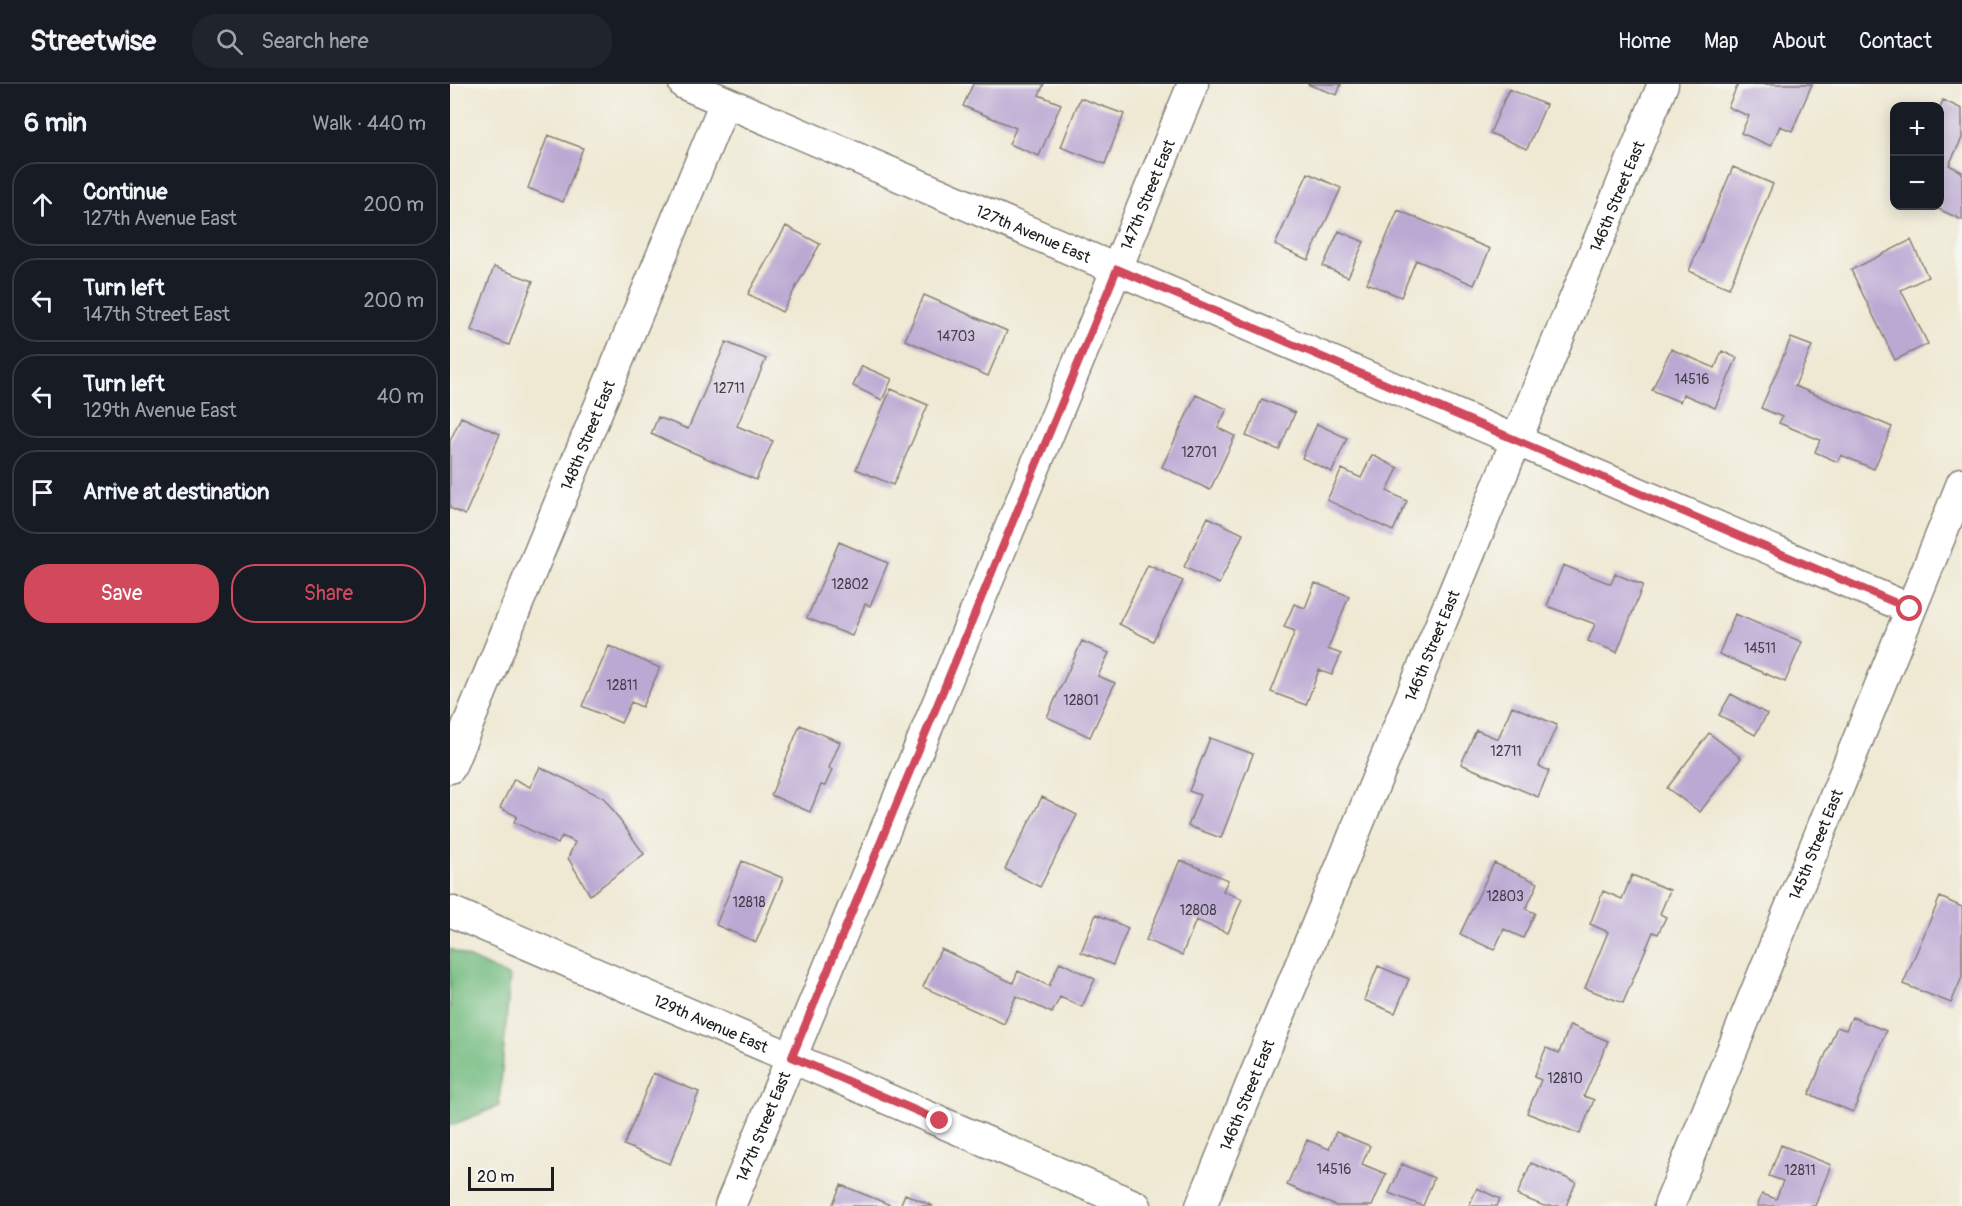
<!DOCTYPE html>
<meta charset="utf-8">
<style>
body{margin:0;font-family:Pangolin,sans-serif;background:#20242c;color:#f1f3f6}
.controls{position:absolute;right:18px;top:18px;display:grid;overflow:hidden;border-radius:12px;box-shadow:0 3px 15px #0003}
.controls button{width:54px;height:54px;display:grid;place-items:center;padding:0;border:0;border-bottom:2px solid #363941;background:#171b24;color:#f1f3f6;font:30px sans-serif}
.scale{position:absolute;left:18px;bottom:15px;width:86px;box-sizing:border-box;padding-left:6px;border:3px solid #1c1c1c;border-top:0;font-size:16px;line-height:21px;white-space:nowrap;color:#1c1c1c;-webkit-text-stroke:4px #f6f6f2;paint-order:stroke}
.stop{position:absolute;width:18px;height:18px;margin:-14px;border:4px solid #d1495b;border-radius:50%;background:#fff}
.stop.end{background:#d1495b;border-color:#fff;box-shadow:0 2px 6px #0008}
.list{margin:0;padding:0;list-style:none}
h2{display:flex;justify-content:space-between;align-items:center;height:78px;margin:0;padding:0 24px;font-size:26px}
h2 small{font-size:20px;font-weight:400;color:#9ea1a6}
.list li{display:grid;grid-template-columns:39px 1fr auto;gap:18px;align-items:center;box-sizing:border-box;height:84px;margin:0 12px 12px;padding:0 12px;border:2px solid #363941;border-radius:24px}
.list b{display:block;font-size:22px;white-space:nowrap}
.list p{margin:0;font-size:20px;white-space:nowrap;color:#9ea1a6}
.list em{font-size:20px;font-style:normal;color:#9ea1a6}
.actions{display:flex;gap:12px;padding:18px 24px}
.actions a{flex:1;padding:14px 0;border:2px solid #d1495b;border-radius:24px;text-align:center;font-size:21px;color:#d1495b}
.actions .main{background:#d1495b;color:#fff}
.icon{flex:none;width:33px;height:33px;fill:none;stroke:currentColor;stroke-width:2;stroke-linecap:round;stroke-linejoin:round}
.map{position:relative;flex:none;width:1512px;height:1122px;overflow:hidden}
header{display:flex;align-items:center;gap:36px;box-sizing:border-box;height:84px;padding:0 30px;background:#171b24;border-bottom:2px solid #363941}
header strong{font-size:28px}
nav{display:flex;gap:33px;margin-inline-start:auto;font-size:21px}
.search{width:420px;height:54px;background:#20242c;display:flex;align-items:center;gap:15px;box-sizing:border-box;padding:0 21px;border-radius:24px;color:#9ea1a6;font-size:22px}
main{display:flex}
aside{flex:1;background:#171b24}
.map>svg:first-child{display:block}
</style>
<header>
<strong>Streetwise</strong>
<div class="search"><svg class="icon" aria-label="search" viewBox="0 0 24 24"><circle cx="10" cy="10" r="6"/><path d="M15 15l6 6"/></svg>Search here</div>
<nav><a>Home</a><a>Map</a><a>About</a><a>Contact</a></nav>
</header>
<main>
<aside>
<h2>6 min<small>Walk · 440 m</small></h2>
<ul class="list">
<li><svg class="icon" aria-label="ahead" viewBox="0 0 24 24"><path d="M12 20V5M6 11l6-6 6 6"/></svg><div><b>Continue</b><p>127th Avenue East</p></div><em>200 m</em></li>
<li><svg class="icon" aria-label="left" viewBox="0 0 24 24"><path d="M17 20v-9H6M10 6l-5 5 5 5"/></svg><div><b>Turn left</b><p>147th Street East</p></div><em>200 m</em></li>
<li><svg class="icon" aria-label="left" viewBox="0 0 24 24"><path d="M17 20v-9H6M10 6l-5 5 5 5"/></svg><div><b>Turn left</b><p>129th Avenue East</p></div><em>40 m</em></li>
<li><svg class="icon" aria-label="arrive" viewBox="0 0 24 24"><path d="M6 21V4h12l-3 4 3 4H6"/></svg><div><b>Arrive at destination</b></div></li>
</ul>
<div class="actions"><a class="main">Save</a><a>Share</a></div>
</aside>
<div class="map">
<svg width="1512" height="1122" viewBox="0 0 1512 1122">
<rect width="100%" height="100%" fill="#f6f6f2"/>
<filter id="ink" filterUnits="userSpaceOnUse"><feTurbulence type="fractalNoise" baseFrequency=".0167" numOctaves="2"/><feDisplacementMap in="SourceGraphic" scale="12" xChannelSelector="R" yChannelSelector="G"/><feConvolveMatrix kernelMatrix="1 2 1 2 8 2 1 2 1" color-interpolation-filters="sRGB"/></filter>
<filter id="wash" filterUnits="userSpaceOnUse"><feTurbulence type="fractalNoise" baseFrequency=".008" numOctaves="4" result="noise"/><feDisplacementMap in="SourceGraphic" scale="24" xChannelSelector="R" yChannelSelector="G"/><feGaussianBlur stdDeviation="1.35" result="paint"/><feColorMatrix in="noise" values="0 0 0 0 0 0 0 0 0 0 0 0 0 0 0 0 0 1.4 0 .05"/><feComposite in="paint" operator="in"/></filter>
<g filter="url(#wash)">
<rect width="100%" height="100%" fill="#efe9d3"/>
<path fill="#75bb80" stroke="#486c4e" stroke-width="1.5" d="M0 865 60 893 49 1022 0 1042Z"/>
<g id="blocks">
<path fill="#bca9d3" d="M523 0H594L589 11 611 20 589 72 559 60 566 44 513 22Z
M857 0H891L887 11Z
M1288 0H1362L1342 47 1330 42 1321 62 1291 49 1299 32 1278 23Z
M1059 5 1096 21 1077 65 1040 49Z
M630 14 674 30 655 80 611 63Z
M1493 16 1512 25V54L1499 81 1512 88V136L1482 122H1490V24Z
M98 51 133 64 113 118 78 104Z
M1283 83 1323 100 1279 204 1239 187Z
M858 89 891 104 858 176 825 161Z
M948 126 1040 165 1024 201 966 176 951 213 917 199Z
M336 142 370 160 332 228 298 210Z
M889 147 914 158 898 193 873 182Z
M1461 156 1478 193 1451 206 1478 260 1445 276 1401 186Z
M44 183 83 197 59 261 21 246Z
M474 211 557 247 538 292 455 256Z
M1341 254 1362 262 1345 302 1442 343 1424 385 1391 371 1388 378 1365 368 1370 356 1329 339 1332 333 1311 324Z
M276 258 316 275 287 342 323 357 306 396 201 350 208 333 238 345Z
M1221 265 1265 284 1272 267 1287 274 1265 324 1233 310 1230 318 1202 306Z
M412 282 442 295 432 316 403 302Z
M441 305 478 321 443 401 406 385Z
M746 311 777 325 768 344 785 352 760 406 712 383Z
M812 315 845 329 829 366 796 352Z
M11 333 50 350 15 431 0 424V357Z
M867 340 897 354 882 388 852 374Z
M922 371 948 384 937 407 957 417 943 447 877 416 892 385 911 394Z
M758 433 793 450 769 500 734 483Z
M389 458 438 479 420 522 415 520 402 552 357 534Z
M698 481 733 497 703 557 669 540Z
M1113 481 1161 500 1165 490 1193 501 1167 568 1138 557 1145 540 1097 522Z
M865 499 899 512 878 565 891 570 882 591 869 586 856 621 821 608 845 547 834 543 844 520 855 524Z
M1285 530 1352 558 1335 598 1269 570Z
M632 557 659 569 648 592 665 599 640 653 597 633Z
M159 562 210 584 192 623 181 618 171 639 132 622Z
M1281 610 1317 630 1305 651 1269 631Z
M1062 622 1107 641 1089 682 1099 687 1088 713 1011 680 1026 646 1048 655Z
M350 641 390 658 379 684 382 686 375 702 371 701 360 728 321 711Z
M1259 649 1291 674 1250 728 1217 704Z
M760 654 803 670 771 754 738 742 750 711 739 707Z
M90 683 154 714 194 770 140 811 118 774 125 758 112 752 108 760 64 738 67 732 50 724 64 695 80 703Z
M592 713 627 731 590 803 555 785Z
M730 776 778 796 773 807 792 815 778 849 746 836 732 871 696 856Z
M292 777 333 794 306 858 266 841Z
M1044 779 1088 799 1076 825 1085 829 1073 854 1054 845 1044 866 1010 850Z
M1182 791 1220 806 1210 830 1216 833 1208 850 1203 848 1173 919 1135 904 1158 848 1140 840 1153 807 1172 815Z
M1490 813 1512 823V893L1501 919 1453 900Z
M646 830 678 844 663 881 631 868Z
M491 865 563 899 568 887 599 902 610 878 645 895 632 923 610 913 602 929 566 912 554 940 473 903Z
M928 882 959 895 945 929 914 916Z
M1402 933 1436 947 1403 1028 1359 1010 1387 943 1396 946Z
M1120 941 1158 957 1134 1012 1144 1016 1130 1050 1077 1029 1091 996 1084 993 1096 964 1109 969Z
M203 989 249 1008 220 1080 174 1061Z
M886 1048 920 1062 912 1080 936 1090 922 1122H886L837 1101 857 1056 879 1065Z
M1331 1061 1381 1081 1365 1122H1307L1312 1110 1326 1115 1333 1097 1319 1092Z
M1081 1079 1126 1098 1116 1122H1094L1067 1111Z
M952 1080 984 1094 973 1122 939 1109Z
M391 1101 443 1122H382Z
M1027 1104 1050 1115 1047 1122H1019Z
M455 1110 483 1122H450Z"/>
</g>
</g>
<g filter="url(#ink)">
<use href="#blocks" fill-opacity="0" stroke="#868278" stroke-width="1.5"/>
<g fill="none" stroke-linecap="round" stroke-linejoin="round">
<defs>
<g id="street">
<path id="s1" d="M234 0 1460 525"/>
<path id="s2" d="M0 684 275 18"/>
<path id="s3" d="M0 827 686 1122"/>
<path id="s4" d="M280 1122 743 0"/>
<path id="s5" d="M751 1122 1213 0"/>
<path id="s6" d="M1219 1122 1512 399"/>
</g>
</defs>
<use href="#street" stroke="#868278" stroke-width="33"/>
<use href="#street" stroke="#fff" stroke-width="30"/>
</g>
</g>
<g fill="none" stroke-linecap="round" stroke-linejoin="round" filter="url(#ink)">
<path stroke="#d1495b" stroke-width="8" d="M490 1037 342 973 667 185 1460 525"/>
</g>
<g text-anchor="middle" stroke-width="6" stroke-linejoin="round" paint-order="stroke">
<g font-size="14" fill="#443f4a">
<text x="506" y="257">14703</text>
<text x="1242" y="300">14516</text>
<text x="279" y="309">12711</text>
<text x="749" y="373">12701</text>
<text x="400" y="505">12802</text>
<text x="1310" y="569">14511</text>
<text x="172" y="606">12811</text>
<text x="631" y="621">12801</text>
<text x="1056" y="672">12711</text>
<text x="1055" y="817">12803</text>
<text x="299" y="823">12818</text>
<text x="748" y="831">12808</text>
<text x="1115" y="999">12810</text>
<text x="884" y="1090">14516</text>
<text x="1350" y="1091">12811</text>
</g>
<g font-size="16" fill="#1c1c1c" stroke="#f6f6f2">
<text dy="6" stroke="none"><textPath href="#s4" startOffset="1094">147th Street East</textPath></text>
<text dy="6" stroke="none"><textPath href="#s5" startOffset="1092">146th Street East</textPath></text>
<text dy="6" stroke="none"><textPath href="#s1" startOffset="380">127th Avenue East</textPath></text>
<text dy="6" stroke="none"><textPath href="#s2" startOffset="360">148th Street East</textPath></text>
<text dy="6" stroke="none"><textPath href="#s5" startOffset="606">146th Street East</textPath></text>
<text dy="6" stroke="none"><textPath href="#s6" startOffset="390">145th Street East</textPath></text>
<text dy="6" stroke="none"><textPath href="#s3" startOffset="284">129th Avenue East</textPath></text>
<text dy="6" stroke="none"><textPath href="#s5" startOffset="120">146th Street East</textPath></text>
<text dy="6" stroke="none"><textPath href="#s4" startOffset="86">147th Street East</textPath></text>
</g>
</g>
</svg>
<div class="controls">
<button>+</button>
<button>−</button>
</div>
<div class="scale">20 m</div>
<div class="stop" style="left:1460px;top:525px"></div>
<div class="stop end" style="left:490px;top:1037px"></div>
</div>
</main>
